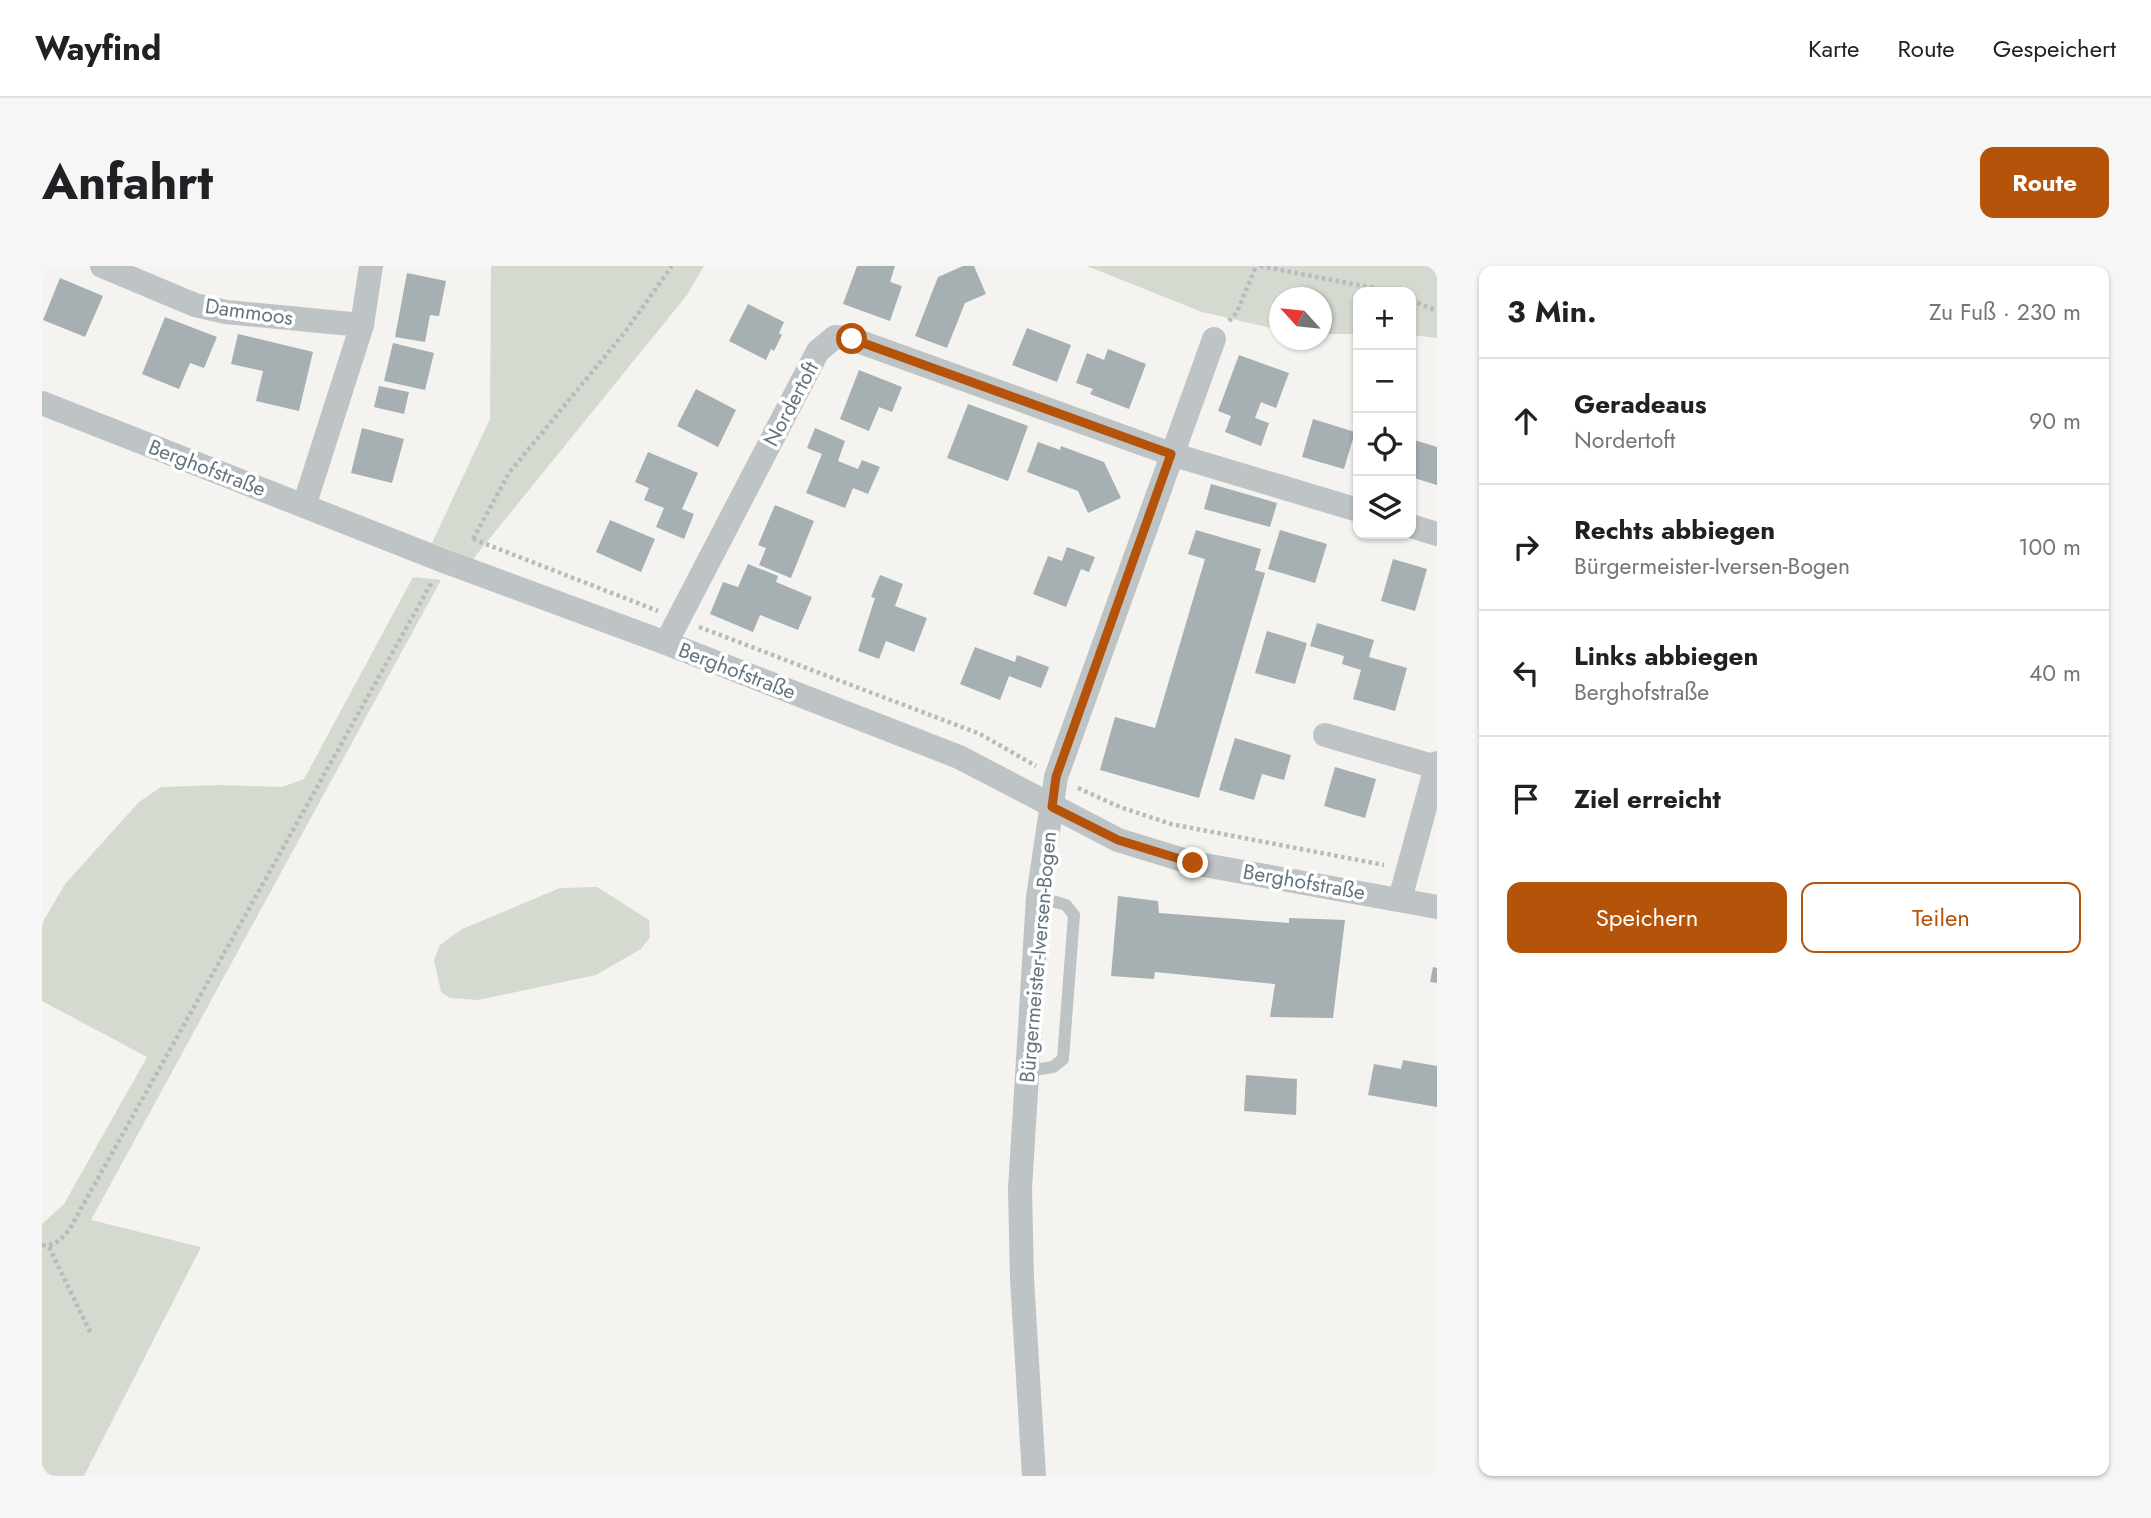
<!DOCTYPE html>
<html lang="de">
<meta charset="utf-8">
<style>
body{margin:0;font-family:Jost,sans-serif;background:#f6f6f6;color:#202124}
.controls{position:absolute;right:21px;top:21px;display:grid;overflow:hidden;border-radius:14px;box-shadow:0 2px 5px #0004}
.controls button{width:63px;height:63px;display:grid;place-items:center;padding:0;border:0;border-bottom:2px solid #e0e0e0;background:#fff;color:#202124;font:35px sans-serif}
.compass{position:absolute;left:1227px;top:21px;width:63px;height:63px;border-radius:50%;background:#fff;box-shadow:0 2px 5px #0004;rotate:297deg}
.stop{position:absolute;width:21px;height:21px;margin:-16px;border:5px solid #b45309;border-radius:50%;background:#fff}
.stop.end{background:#b45309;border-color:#fff;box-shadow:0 2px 7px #0008}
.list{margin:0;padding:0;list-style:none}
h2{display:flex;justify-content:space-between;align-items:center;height:91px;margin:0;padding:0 28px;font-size:30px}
h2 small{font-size:23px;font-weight:400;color:#757577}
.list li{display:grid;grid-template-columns:46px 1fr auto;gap:21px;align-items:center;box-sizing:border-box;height:126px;padding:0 28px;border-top:2px solid #e0e0e0}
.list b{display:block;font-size:26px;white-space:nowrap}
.list p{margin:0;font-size:23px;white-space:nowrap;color:#757577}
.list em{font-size:23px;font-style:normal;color:#757577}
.actions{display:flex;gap:14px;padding:21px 28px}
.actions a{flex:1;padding:16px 0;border:2px solid #b45309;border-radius:14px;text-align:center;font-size:24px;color:#b45309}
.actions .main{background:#b45309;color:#fff}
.icon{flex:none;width:38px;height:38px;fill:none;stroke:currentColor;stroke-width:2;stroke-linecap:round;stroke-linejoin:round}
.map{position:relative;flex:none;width:1395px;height:1210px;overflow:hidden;border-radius:14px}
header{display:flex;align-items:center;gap:42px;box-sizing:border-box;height:98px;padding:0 35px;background:#fff;border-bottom:2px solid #e0e0e0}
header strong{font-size:33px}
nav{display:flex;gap:38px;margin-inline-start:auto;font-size:24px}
.intro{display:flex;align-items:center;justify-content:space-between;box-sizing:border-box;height:168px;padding:0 42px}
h1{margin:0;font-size:49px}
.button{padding:18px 32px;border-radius:14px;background:#b45309;color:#fff;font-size:24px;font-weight:700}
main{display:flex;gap:42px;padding:0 42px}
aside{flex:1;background:#fff;border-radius:14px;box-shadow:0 2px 5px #0004}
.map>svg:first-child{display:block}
</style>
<header>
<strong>Wayfind</strong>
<nav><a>Karte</a><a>Route</a><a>Gespeichert</a></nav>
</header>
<div class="intro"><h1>Anfahrt</h1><a class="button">Route</a></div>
<main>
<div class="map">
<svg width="1395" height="1210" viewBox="0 0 1395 1210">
<rect width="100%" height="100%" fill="#f4f3ef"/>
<path fill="#d5dad0" d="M449 0H662L645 29 431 293 390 277 448 153Z
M1045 0H1395V72L1369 69V26H1316V68H1280V32H1238L1237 64 1160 46Z
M371 311 399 314 49 954 159 981 42 1210H0V958L22 938 105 791 0 735V661L2 654 23 618 97 536 119 521 180 519 240 521 262 513Z
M555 621 607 654 608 671 599 683 554 709 436 734 408 732 399 726 392 694 398 679 420 663 518 622Z"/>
<path fill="#a6afb2" d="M815 0H853L848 16 860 20 848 55 801 38Z
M921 0H932L944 28 923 37 905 82 873 70 896 11Z
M365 7 404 15 397 50 388 49 383 76 353 71Z
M18 12 61 30 43 71 1 54Z
M706 38 742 56 737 67 740 69 732 85 729 83 724 94 687 75Z
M123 51 175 71 162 102 148 97 137 123 100 108Z
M985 62 1029 79 1015 116 970 99Z
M196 68 271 86 257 145 214 135 221 105 189 98Z
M351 77 392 87 383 124 342 115Z
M1066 83 1104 98 1087 143 1048 128 1051 123 1034 117 1045 87 1062 94Z
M1197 89 1247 107 1234 142 1219 136 1213 152 1227 157 1219 180 1183 166 1189 150 1176 145Z
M817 104 860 121 850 146 837 141 827 165 798 153Z
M337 120 367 126 362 148 332 141Z
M654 123 694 144 676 181 635 160Z
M926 138 986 160 966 215 905 192Z
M1271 153 1313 166 1302 203 1260 191Z
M320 162 362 173 350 217 309 207Z
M773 162 803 175 796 195 816 203 820 194 838 201 826 228 811 222 803 242 764 227 780 188 765 182Z
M1369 173 1395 181V219L1369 211Z
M996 176 1018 184 1019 180 1062 196 1079 232 1046 247 1036 225 985 206Z
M606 186 656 207 640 243 652 248 642 273 614 261 622 242 602 234 607 222 593 216Z
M1169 218 1235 237 1228 261 1162 243Z
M733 239 772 255 749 312 717 299 724 282 716 279Z
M568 254 613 273 599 306 554 286Z
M1154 264 1219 283 1213 304 1223 307 1157 532 1058 504 1073 451 1113 462 1163 293 1146 288Z
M1238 264 1285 278 1273 317 1226 303Z
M1025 281 1053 291 1047 306 1039 303 1024 341 991 328 1006 290 1020 295Z
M1351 293 1385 303 1373 345 1339 335Z
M706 298 736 310 734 316 770 331 756 364 718 349 711 366 668 348 681 316 696 321Z
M838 309 861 318 853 340 885 352 872 386 844 375 837 393 816 385 833 332 829 331Z
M1275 357 1332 374 1327 391 1365 402 1353 445 1311 433 1319 404 1300 398 1302 390 1268 380Z
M1225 365 1265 377 1253 418 1213 407Z
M933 381 973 396 975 389 1007 401 999 422 967 410 958 434 918 418Z
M1193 472 1249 489 1242 514 1220 508 1212 534 1177 524Z
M1293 501 1334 513 1323 552 1282 540Z
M1076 630 1116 635 1117 647 1247 657V652L1303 654 1291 752 1228 751 1233 718 1113 706 1112 713 1069 710Z
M1391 701 1395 702V717L1388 716Z
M1361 794 1395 800V841L1326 829 1332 798 1359 803Z
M1204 809 1255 813 1254 849 1202 845Z"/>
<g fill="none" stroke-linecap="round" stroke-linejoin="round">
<path stroke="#b8bbbc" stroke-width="4.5" stroke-dasharray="3.5 3.5" stroke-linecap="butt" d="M1218 0 1352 26
M1369 34 1395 45
M1187 55 1195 46 1214 0
M431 273 616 345
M431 273 467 207 583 66 630 0
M657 361 938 468 994 500
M1036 522 1078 541 1129 558 1342 599
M0 979C13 981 19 973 27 964L390 316
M7 981 49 1068"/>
<path stroke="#bec3c5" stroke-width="12" d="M986 805 1011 801 1021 793 1032 649 1024 639 996 631"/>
<path stroke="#bec3c5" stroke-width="24" d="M60 0 153 39 184 46 320 59
M0 137 402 295 624 377 917 491 1076 574 1151 597 1395 641
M262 240 320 59 329 0
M1369 260 1395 268
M624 377 776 85 793 71 810 73 1129 188 1316 244
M1283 469 1394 501
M1358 633 1395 497
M992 1210 980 1013 978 923 996 631 1014 511 1172 73"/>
</g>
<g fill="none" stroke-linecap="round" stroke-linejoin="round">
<path stroke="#b45309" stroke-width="9" d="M810 73 1129 188 1014 511 1010 541 1076 574 1151 597"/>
</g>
<g text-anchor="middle" stroke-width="7" stroke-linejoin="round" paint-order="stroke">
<g font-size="21" fill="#637680" stroke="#fff">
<text transform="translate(207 46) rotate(8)" y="7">Dammoos</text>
<text transform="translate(749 138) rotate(-62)" y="7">Nordertoft</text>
<text transform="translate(165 202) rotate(21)" y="7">Berghofstraße</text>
<text transform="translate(695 405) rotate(21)" y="7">Berghofstraße</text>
<text transform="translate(1262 616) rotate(10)" y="7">Berghofstraße</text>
<text transform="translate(996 691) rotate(-85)" y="7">Bürgermeister-Iversen-Bogen</text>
</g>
</g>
</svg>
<div class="controls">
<button>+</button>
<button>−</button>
<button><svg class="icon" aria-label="locate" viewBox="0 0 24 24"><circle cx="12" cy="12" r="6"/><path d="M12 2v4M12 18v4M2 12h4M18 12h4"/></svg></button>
<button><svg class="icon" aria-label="layers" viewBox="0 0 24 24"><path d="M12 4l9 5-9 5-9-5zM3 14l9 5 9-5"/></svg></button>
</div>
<svg class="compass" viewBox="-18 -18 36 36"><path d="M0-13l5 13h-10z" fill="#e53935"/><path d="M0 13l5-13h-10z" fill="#757577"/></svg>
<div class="stop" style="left:810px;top:73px"></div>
<div class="stop end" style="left:1151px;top:597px"></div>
</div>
<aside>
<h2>3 Min.<small>Zu Fuß · 230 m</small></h2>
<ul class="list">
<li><svg class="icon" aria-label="ahead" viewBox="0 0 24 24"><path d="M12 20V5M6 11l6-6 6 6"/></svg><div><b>Geradeaus</b><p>Nordertoft</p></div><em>90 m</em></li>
<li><svg class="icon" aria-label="right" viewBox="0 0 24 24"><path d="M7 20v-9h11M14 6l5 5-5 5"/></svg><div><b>Rechts abbiegen</b><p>Bürgermeister-Iversen-Bogen</p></div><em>100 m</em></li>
<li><svg class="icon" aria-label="left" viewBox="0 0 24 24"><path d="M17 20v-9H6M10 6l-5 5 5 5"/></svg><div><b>Links abbiegen</b><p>Berghofstraße</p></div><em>40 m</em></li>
<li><svg class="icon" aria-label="arrive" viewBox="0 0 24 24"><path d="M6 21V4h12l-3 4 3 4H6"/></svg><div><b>Ziel erreicht</b></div></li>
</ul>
<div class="actions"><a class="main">Speichern</a><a>Teilen</a></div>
</aside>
</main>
